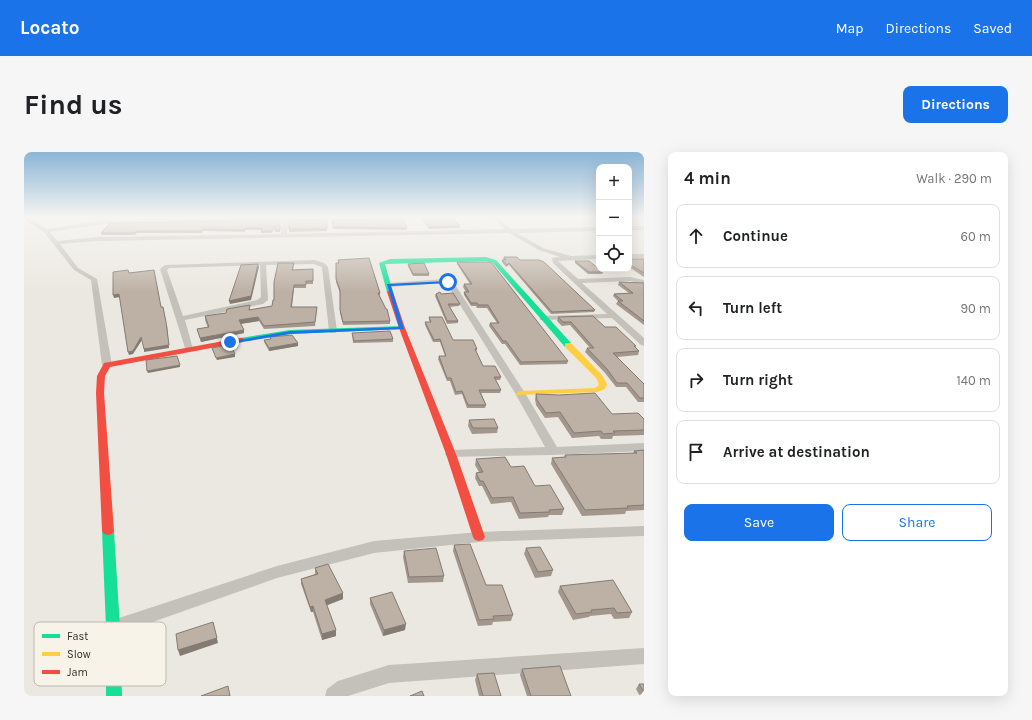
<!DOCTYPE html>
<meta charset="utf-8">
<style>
body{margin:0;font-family:Karla,sans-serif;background:#f6f6f6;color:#202124}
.controls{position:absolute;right:12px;top:12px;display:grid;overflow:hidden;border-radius:8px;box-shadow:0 4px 16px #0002}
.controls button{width:36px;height:36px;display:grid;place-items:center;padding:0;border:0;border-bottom:1px solid #e0e0e0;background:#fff;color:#202124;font:20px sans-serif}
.stop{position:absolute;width:12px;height:12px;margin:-9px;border:3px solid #1a73e8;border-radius:50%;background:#fff}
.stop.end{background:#1a73e8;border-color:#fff;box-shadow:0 1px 4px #0008}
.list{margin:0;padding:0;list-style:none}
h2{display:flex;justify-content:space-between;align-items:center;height:52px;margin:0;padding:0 16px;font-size:17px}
h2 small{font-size:13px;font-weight:400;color:#757577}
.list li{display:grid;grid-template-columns:26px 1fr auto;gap:12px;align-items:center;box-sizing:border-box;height:64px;margin:0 8px 8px;padding:0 8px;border:1px solid #e0e0e0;border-radius:8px}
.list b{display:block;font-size:15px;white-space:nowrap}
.list em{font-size:13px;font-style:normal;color:#757577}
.actions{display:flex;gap:8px;padding:12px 16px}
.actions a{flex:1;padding:9px 0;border:1px solid #1a73e8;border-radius:8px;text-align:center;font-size:14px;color:#1a73e8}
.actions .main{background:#1a73e8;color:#fff}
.icon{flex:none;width:22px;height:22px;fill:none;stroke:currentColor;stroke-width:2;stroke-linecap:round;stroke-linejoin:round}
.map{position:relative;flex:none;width:620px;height:544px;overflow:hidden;border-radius:8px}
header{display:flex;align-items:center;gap:24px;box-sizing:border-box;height:56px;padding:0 20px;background:#1a73e8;color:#fff}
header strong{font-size:19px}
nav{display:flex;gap:22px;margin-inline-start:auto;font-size:14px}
.intro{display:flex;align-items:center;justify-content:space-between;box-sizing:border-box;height:96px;padding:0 24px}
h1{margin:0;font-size:28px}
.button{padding:10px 18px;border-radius:8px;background:#1a73e8;color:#fff;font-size:14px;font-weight:700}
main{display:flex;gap:24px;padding:0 24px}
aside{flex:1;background:#fff;border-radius:8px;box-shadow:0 4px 16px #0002}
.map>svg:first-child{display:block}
</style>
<header>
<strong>Locato</strong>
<nav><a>Map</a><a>Directions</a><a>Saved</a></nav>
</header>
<div class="intro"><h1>Find us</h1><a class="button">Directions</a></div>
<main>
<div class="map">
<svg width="620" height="544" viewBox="0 0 620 544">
<rect width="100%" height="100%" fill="#ebe8e1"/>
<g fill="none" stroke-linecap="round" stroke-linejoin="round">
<path fill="#c4c0ba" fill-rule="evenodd" d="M3 65 23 77 80 68 218 65 211 69 80 72 26 80 33 89 74 85 257 82 258 67 261 65H393L391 67 264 69 263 82 481 77 467 65H473L487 77 575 75V79L493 81 519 96 547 104 575 103V107L534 109 554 127 606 125 620 128V132L606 129 558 131 620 186V194L617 193 588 166 516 168V164H519L583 162 529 111 528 106 536 105 515 98 485 81 74 89 36 92 54 116 73 127 88 213 83 216 78 213 67 128 50 118 20 80 1 68V66Z
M605 74H620V78H605Z
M605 102H620V106H605Z
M290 108 300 111 304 115 313 179 312 181H306L305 179 298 115 290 112 242 113 244 148 239 152 161 168 169 197 168 199H162L136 117 141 113ZM236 113 237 145 233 148 159 164 143 118 145 116Z
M421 127 430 131 501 241 533 295 620 291V299L529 303 423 305 421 302 423 299 427 298 521 295 491 241 423 132 420 131 365 135 361 133 365 131Z
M620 374V384L455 390 350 401 253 426 89 484 83 481 81 476 83 471 89 468 253 414 350 389 455 380Z
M620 496V512L365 531 324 544H301L303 537 314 529 365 513Z"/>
<path fill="#16e098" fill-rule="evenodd" d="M462 105 472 108 547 191V195H541L468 110 462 109 361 112 369 140 366 142 363 140 355 111 366 107Z
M378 174 380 175V177L266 182 216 190 212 188 216 186 266 178Z
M84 375 88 376 90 379 96 476 98 544H82V476L78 379 80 376Z"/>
<path fill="#ffcf43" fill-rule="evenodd" d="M541 191H547L578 223 583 232 581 237 573 240 493 243 492 241 496 239 571 236 574 234 575 232 572 226 541 195Z"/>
<path fill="#f24e42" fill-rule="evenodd" d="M364 139 369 140 381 176 432 302 461 385 459 388 455 389 451 388 449 385 422 302 375 176 363 140Z
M216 186H219V190L86 215 81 224 80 241 90 379 88 382 84 383 80 382 78 379 72 241 73 224 80 211Z"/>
</g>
<path fill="#a3978d" d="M89 65H136L89 66Z
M216 65H254V68H256V80H251V75L248 81H237V78H221V80L179 79 178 81H113L111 83H78L77 81 211 69Z
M398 66 436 74V76L405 77 398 67Z
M303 68V79L265 80V77Z
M308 70 383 76V78L309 77Z
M480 105 496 108 571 158 570 160 527 162 485 113 482 115 478 110V108H480L479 107Z
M605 107H620V125L605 115Z
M314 108 356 141V143H355L366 169V172L319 173 316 161V141L312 130V111H314Z
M551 109 579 120 578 122H564L551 111Z
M433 110 544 209 543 212 496 213 481 192H478L465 174 466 171H473L463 156H453L452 154H447L440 143V140H442L439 135 440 132H446L433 112Z
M384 112 405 122V124H389L384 114Z
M270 114 269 118 289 117V132H282V136H270L268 155H293L291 174 240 177 235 169 217 172 220 181 177 190 173 177 184 176 181 168V164L202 161 226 156V158L248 154 250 148Z
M595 130 620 131V173L592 152 594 149 589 144 590 142 605 141 594 133Z
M412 142H417L436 152 435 154 425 155 434 169V171L423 172 411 144Z
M405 165 429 188 453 197 452 200 459 214 477 225 476 228H472L477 238 476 241H457L462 253 461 256H443L438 242 431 243 426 229H423L414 207 415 204H421L416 190H409L401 173V170H406L405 168Z
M534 165 581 175 612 194 611 195 615 199 614 203 593 205 620 232V250H614L602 235H592L581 221 561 200 563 196H566L546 173 538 174 533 169Z
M328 181 369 187V190L329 191Z
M246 185 274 191V194L245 199 240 190V188L246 187Z
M512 242 588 262 620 267V283L589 284 588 287H577L575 284 548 286 534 265 521 266 512 253 511 247Z
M445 268 474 276 473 281 448 282 444 274Z
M620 298V358L602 359 601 362 558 364 527 312 528 306 540 305 541 303 609 302 610 299Z
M452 307 487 315 540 357 538 363H525L524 365 495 367 487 350 467 352 458 334H455L451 326 452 321 455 320 451 313Z
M430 393 462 433 489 463 487 469 469 470 468 473 454 474 429 399Z
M502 396 529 418 527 424 511 426 500 402Z
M380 399 420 424 419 430 384 431 379 405Z
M291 416 319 447 303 453 312 484 298 488 289 460H287L277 432V427L291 422Z
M536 434 608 460 605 466 590 467 587 462 566 464 565 465 549 468 534 440Z
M346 446 381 478 359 484 346 452Z
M498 517 547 544H503L496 523Z
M453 522 477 544H455L451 528Z
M615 532H620V544H616L612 537Z"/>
<path fill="#847b73" d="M234 112 235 115 227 148 206 152 205 149Z
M95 142 96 145 90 146 89 143Z
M234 165 235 169 215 172V168Z
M143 173 145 196 120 200V197Z
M220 178V181L177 190 176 186Z
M117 185 118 188 109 202 105 203 104 200Z
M274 191V194L245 199V196Z
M211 202V205L193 208 192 206Z
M156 213V215L124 221 123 219Z
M319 441V447L301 454V448Z
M289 454V460H287L286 455Z
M189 470 194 491 156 504 154 498Z
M382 472 381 478 359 484 360 478Z
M312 478V484L298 488V482Z"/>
<path fill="#bdb0a4" stroke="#847b73" d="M216 65H254L253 68H256V78H251V73L248 79H237L238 76H221V78L179 77 178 79H113L110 81H77L86 71 211 69Z
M398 66H428L436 74 405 75Z
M379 67 383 76 309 75 308 68Z
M265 68H303V77H265Z
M480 105H493L496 108H515L520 110 571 158 528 160 485 111 483 113 478 108H482Z
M345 106 356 141H354L362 157H363L366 169 319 170 316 158V138L312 127V111H315L314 108Z
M605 107H620V121L605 112Z
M551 109H565L579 120H565Z
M433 110H467L544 209 497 210 482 189H479L466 171H475L464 153H454L453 151H447L440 140H445L440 132H448Z
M254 111H270L268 118 289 117V129H282V133H270L267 155H293L291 170 240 174 234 165 215 168 220 178 176 186 173 177 185 175 181 164 202 161 203 157 226 153 225 158 248 154 249 148H250V130Z
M400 111 405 122H389L384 112Z
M234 112 227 144 205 149 217 113Z
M104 118 105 121 130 118 137 155H139L142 170 145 193 120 197 117 185 109 199 104 200 95 142 89 143V120Z
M595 130 620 131V169L594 149H599L590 142 609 141Z
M416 140 417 142 429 141 436 152H424L434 169H423L412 142Z
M569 164 581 175H592L612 194H610L615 199 589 201 620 232V246H616L603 231H593L583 217 563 196H570L547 170H539L534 165Z
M405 165H418L429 188H449L453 197H451L459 214H471L477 225H470L477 238H455L462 253H444L438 239 432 240 427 226H423L415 204H422L416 187 410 188 401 170H407Z
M366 179 369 187 330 189 328 181Z
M268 183 274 191 245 196 240 188 247 187 246 185Z
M206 192 211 202 192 206 188 196Z
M153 204 156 213 123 219 122 208Z
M571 241 588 262 614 261 620 267V278L589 279 591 281 579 282 577 279 550 281 536 260 522 261 513 248 512 242 535 243Z
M470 267 474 276H449L445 268Z
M620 298V353L603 354 604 356 561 358 528 306 542 305 541 303 613 301 610 299Z
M481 305 487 315 500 314 511 334 526 333 540 357 525 358 526 360 496 361 489 345 468 346 459 329H456L452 321 459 320 452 307Z
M446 392 462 433H478L489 463 469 464 470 467 455 468 430 393Z
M516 395 529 418 514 420 502 396Z
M412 396 420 424 385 425 380 399Z
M304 412 319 441 301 448 312 478 298 482 289 454 286 455 277 427 294 422 291 416Z
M589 428 608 460 593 461 590 456 567 458 568 460 552 462 536 434Z
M368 440 382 472 360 478 346 446Z
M189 470 193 486 154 498 152 482Z
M536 514 547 544H507L498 517Z
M470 521 477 544H459L453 522Z
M615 532H620V540Z
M204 534 206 544H177Z
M398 539 400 544H386Z"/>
<linearGradient id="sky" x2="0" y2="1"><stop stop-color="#8bb5d6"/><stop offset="0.46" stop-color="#f6f5f2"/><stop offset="1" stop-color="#f6f5f2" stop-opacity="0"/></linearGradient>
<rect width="620" height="141" fill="url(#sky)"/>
<path fill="#1a73e8" d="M424 129 425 131 367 134 380 177 266 182 206 192 203 190 266 179 375 175 363 132Z"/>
<rect x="10" y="470" width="132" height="64" rx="6" fill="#f8f3e9" stroke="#bdb8af" stroke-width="1"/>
<rect x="18" y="482" width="18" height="4" fill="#16e098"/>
<rect x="18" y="500" width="18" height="4" fill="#ffcf43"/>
<rect x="18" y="518" width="18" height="4" fill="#f24e42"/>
<g font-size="11" fill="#342e29">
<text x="43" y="488">Fast</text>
<text x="43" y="506">Slow</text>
<text x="43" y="524">Jam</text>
</g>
</svg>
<div class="controls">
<button>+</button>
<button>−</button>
<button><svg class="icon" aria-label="locate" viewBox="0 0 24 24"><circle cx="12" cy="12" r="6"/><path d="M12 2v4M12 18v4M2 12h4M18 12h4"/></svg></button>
</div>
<div class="stop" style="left:424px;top:130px"></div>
<div class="stop end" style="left:206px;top:190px"></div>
</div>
<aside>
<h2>4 min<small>Walk · 290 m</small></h2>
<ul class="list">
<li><svg class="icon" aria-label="ahead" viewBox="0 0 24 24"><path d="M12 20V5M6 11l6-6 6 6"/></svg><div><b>Continue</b></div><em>60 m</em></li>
<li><svg class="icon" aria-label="left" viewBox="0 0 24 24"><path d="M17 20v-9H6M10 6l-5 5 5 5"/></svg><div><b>Turn left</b></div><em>90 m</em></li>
<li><svg class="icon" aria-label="right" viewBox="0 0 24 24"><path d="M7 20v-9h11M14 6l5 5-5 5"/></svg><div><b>Turn right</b></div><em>140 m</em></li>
<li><svg class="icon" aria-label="arrive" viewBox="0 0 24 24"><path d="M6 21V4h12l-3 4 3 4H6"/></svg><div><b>Arrive at destination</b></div></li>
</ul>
<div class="actions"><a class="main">Save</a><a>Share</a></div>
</aside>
</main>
